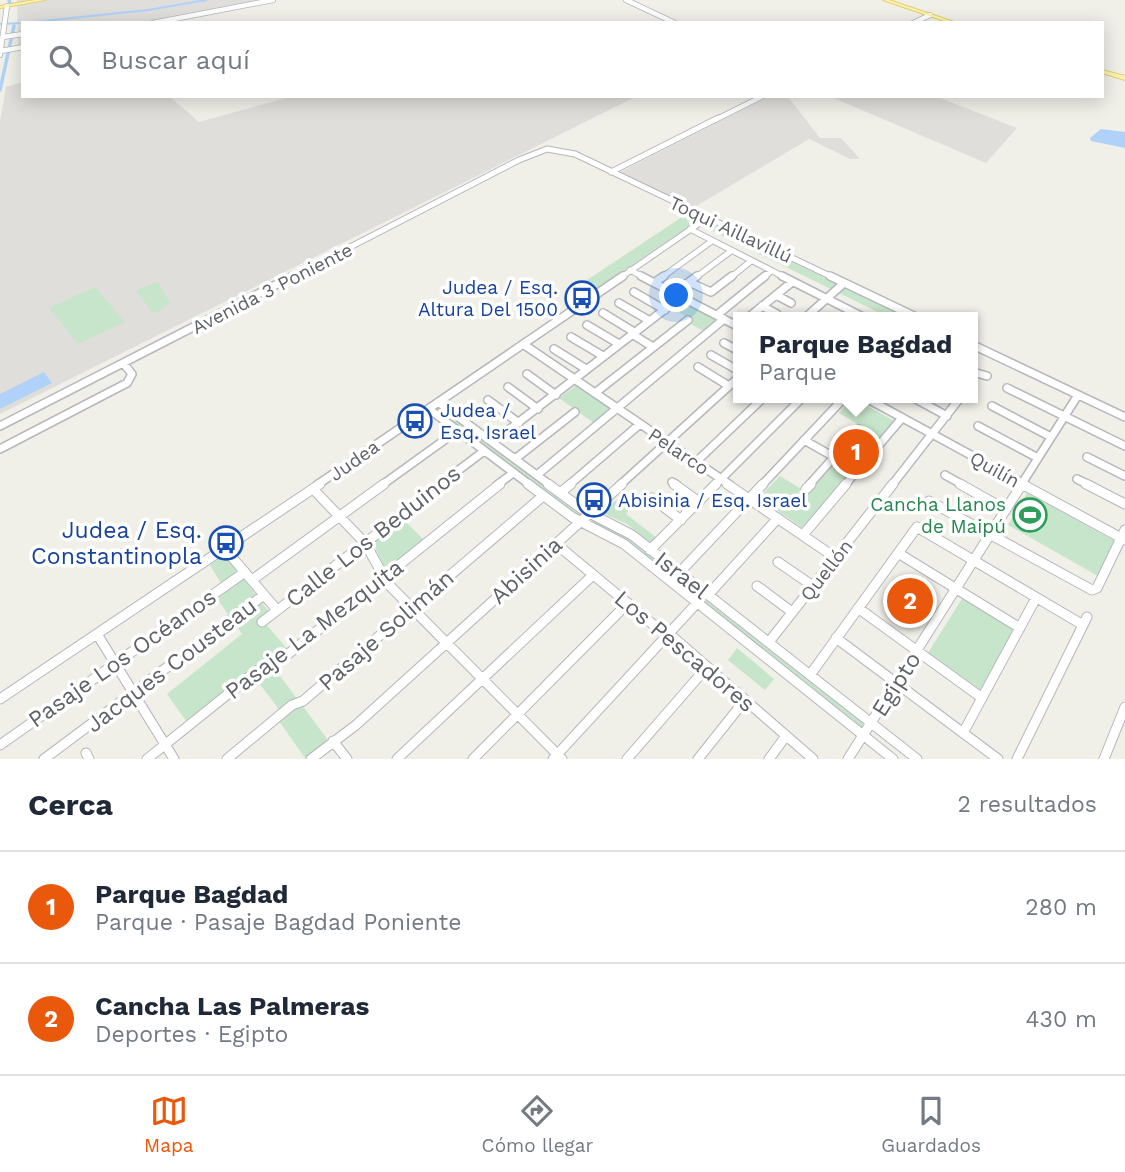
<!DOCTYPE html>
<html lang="es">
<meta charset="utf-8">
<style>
body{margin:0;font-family:"Work Sans",sans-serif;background:#f6f6f7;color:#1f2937}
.you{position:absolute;left:677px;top:296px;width:24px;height:24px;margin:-18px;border:5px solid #fff;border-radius:50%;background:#1a73e8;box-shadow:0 0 0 10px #1a73e833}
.badge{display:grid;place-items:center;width:46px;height:46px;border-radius:50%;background:#ea580c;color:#fff;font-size:23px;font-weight:700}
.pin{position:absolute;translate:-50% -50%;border:4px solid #fff;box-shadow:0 2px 7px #0006}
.popup{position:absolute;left:733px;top:312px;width:245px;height:91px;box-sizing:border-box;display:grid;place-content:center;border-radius:0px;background:#fff;filter:drop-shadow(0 2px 5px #0005);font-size:23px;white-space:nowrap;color:#747a83}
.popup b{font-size:26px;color:#1f2937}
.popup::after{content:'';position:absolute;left:50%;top:100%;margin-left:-14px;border:14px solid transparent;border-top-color:#fff}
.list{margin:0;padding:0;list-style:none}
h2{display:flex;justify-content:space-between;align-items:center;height:91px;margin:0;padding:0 28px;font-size:30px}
h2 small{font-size:23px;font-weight:400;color:#747a83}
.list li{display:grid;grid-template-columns:46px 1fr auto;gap:21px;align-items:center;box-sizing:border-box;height:112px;padding:0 28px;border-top:2px solid #e0e1e3}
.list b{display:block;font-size:26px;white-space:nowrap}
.list p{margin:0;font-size:23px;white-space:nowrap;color:#747a83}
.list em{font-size:23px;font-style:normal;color:#747a83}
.icon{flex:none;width:38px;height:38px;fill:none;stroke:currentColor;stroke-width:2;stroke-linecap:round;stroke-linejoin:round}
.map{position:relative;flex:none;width:1125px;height:759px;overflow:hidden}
.search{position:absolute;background:#fff;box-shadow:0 4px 18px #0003;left:21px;right:21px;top:21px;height:77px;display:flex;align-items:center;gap:18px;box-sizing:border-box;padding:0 24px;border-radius:0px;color:#747a83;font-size:26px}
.sheet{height:315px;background:#fff}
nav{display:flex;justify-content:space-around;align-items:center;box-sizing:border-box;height:98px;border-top:2px solid #e0e1e3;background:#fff;font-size:19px;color:#747a83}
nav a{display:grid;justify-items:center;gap:4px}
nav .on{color:#ea580c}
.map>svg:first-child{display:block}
</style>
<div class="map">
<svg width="1125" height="759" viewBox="0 0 1125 759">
<rect width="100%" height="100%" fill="#f0efe8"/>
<path fill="#dfdeda" d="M17 0H265L151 23H23V48L18 49Z
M23 82V96H169L199 122 293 96H637L0 414V121L6 87Z
M769 96 789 98 820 138H841L860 159H850L809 139 693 208 620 172Z
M829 96H935L1017 128 986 163Z"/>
<path fill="#c7e5ca" d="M691 211 703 217 576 303 566 294Z
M709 223 726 230 906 317H888L704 227Z
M158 282 170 303 156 313 152 312 136 290Z
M95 287 125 322 78 344 49 308Z
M683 302 718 321 705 332 689 323 692 320 673 309Z
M577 385 612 409 594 423 559 398Z
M853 398 896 422 804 529 761 499 760 496 780 476 808 493 864 428 839 413Z
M438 407 583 513 582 515 577 518 435 410Z
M1027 493 1115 541 1098 576 1008 525Z
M618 499 630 508 626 514 657 538 651 544 627 524 601 512Z
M401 517 424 540 386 570 371 540Z
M592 519 622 532 865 723 861 728 590 522Z
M225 555 273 617 265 623 289 651 277 672 328 740 305 758 279 721 278 708 252 674 189 725 167 694 242 634 216 597 225 590 210 565Z
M908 582 928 595 912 620 893 607Z
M963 597 1013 630 981 690 928 653Z
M737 648 774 679 765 690 728 660Z"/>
<path fill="#b0d2f8" d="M1101 129 1125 132V148L1091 141 1090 138Z
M44 372 52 383 0 409V394Z"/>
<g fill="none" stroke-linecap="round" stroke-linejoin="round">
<path stroke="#b0d2f8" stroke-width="2" d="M24 23 148 10 206 0
M0 24 22 23"/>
<path stroke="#b0d2f8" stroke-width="3.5" d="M9 0 10 4
M0 90 14 26"/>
<defs>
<path id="minor-far3" d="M626 0 675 23
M153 23 273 0
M913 23 930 15
M3 37 23 34
M1 51 23 47
M0 55 7 6
M715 120 763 96"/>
<path id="minor-far2" d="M611 172 718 118
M690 229 786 278
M630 270 645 278
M290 278 519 160 547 149 575 154 834 278
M620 278 707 218
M661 278 712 241
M695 278 731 251
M730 278 751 261
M763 278 771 271"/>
<path id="minor-far1" d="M641 276 739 327
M782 276 863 317
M830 276 916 317
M658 280 664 276
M689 282 711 292 732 276
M634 292 665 310
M675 292 697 276
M776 295 791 303
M619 303 650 321
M762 306 777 314
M603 313 634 332
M717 315 765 276
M749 317 792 282
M806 317 844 283
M587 325 619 344
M632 334 653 347
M571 337 603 356
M724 343 739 351
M523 344 730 485
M973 345 1125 417
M554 349 586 369
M711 355 739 371
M698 367 729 386
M973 372 987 376
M527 374 556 395
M508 387 538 409
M1007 388 1125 446
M595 393 688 320
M866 398 1026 485
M914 398 947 416
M488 400 519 423
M438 402 550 485
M992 406 1051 437
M429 409 530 485
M0 426 293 276
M978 426 1038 458
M804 440 834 457
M493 442 682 296
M0 449 127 383 132 374 124 364
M1087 457 1125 476
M515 459 575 412
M696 462 763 398
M537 475 724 319
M945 475 963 485
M1077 479 1089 485
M672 482 677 485
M317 485 623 276
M382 485 457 431
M439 485 484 451
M497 485 513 473
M569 485 640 424
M620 485 739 377
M715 485 802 398
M762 485 844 398
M809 485 859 429
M845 485 902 418
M892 485 960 398
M1021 485 1078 395"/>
<path id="minor" d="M528 484 572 517 624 544 893 759
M548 484 582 509 632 535 917 759
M674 484 699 502
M727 484 836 558
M960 484 1006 510
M1022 484 1125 540
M1086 484 1125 504
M313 489 365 543 388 584 562 759
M806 489 811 484
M560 493 571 484
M652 498 681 520
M929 501 1092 590 1097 588 1125 530
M803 535 846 484
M555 543 661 631 674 638 813 759
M225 549 277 610
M650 550 716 484
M898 553 1020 628
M778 562 813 586
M679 573 763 484
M252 580 384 484
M757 586 792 612
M708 595 778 518
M858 608 982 698
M262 622 442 484
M97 634 174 759
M836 638 998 759
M769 642 893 484
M810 675 917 527 1083 625
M0 699 320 484
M963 733 1036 598
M333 741 347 759
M0 745 245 572
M86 753 89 759
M44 759 264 595
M147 759 258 670 282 659 500 484
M227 759 292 705 303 701 543 496
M311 759 356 725 622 484
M397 759 593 575
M473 759 628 603
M553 759 697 603
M627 759 707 667
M698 759 745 700
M769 759 786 736
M848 759 1022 484
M1017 759 1087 617
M1104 759 1125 707"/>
<path id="major" d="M35 0H45L0 8V6Z
M883 0H889L957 23H950Z
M1102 70 1125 76V80L1102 73Z"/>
</defs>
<use href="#minor-far3" stroke="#b5b7bb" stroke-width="6"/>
<use href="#minor-far2" stroke="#b5b7bb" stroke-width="7"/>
<use href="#minor-far1" stroke="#b5b7bb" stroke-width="10"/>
<use href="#minor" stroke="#b5b7bb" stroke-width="11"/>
<use href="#major" stroke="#e6cf6a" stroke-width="2"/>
<use href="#minor-far3" stroke="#fff" stroke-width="4.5"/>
<use href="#minor-far2" stroke="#fff" stroke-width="5"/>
<use href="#minor-far1" stroke="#fff" stroke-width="7"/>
<use href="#minor" stroke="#fff" stroke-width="9"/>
<use href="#major" fill="#f9f4b4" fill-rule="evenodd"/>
</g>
<defs>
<symbol id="bus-ring" viewBox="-11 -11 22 22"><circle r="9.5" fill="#fff" stroke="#1a4fb4" stroke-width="1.5"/><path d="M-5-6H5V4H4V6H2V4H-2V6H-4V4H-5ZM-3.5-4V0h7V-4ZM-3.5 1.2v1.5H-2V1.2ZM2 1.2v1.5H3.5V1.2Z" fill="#1a4fb4"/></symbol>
<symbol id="stadium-ring" viewBox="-11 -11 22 22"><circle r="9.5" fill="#fff" stroke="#2e9e5b" stroke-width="1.5"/><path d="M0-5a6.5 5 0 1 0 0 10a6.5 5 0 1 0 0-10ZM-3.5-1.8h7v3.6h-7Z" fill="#2e9e5b"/></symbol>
</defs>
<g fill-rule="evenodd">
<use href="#bus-ring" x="563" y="279" width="38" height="38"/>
<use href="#bus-ring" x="396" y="402" width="38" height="38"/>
<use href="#bus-ring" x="575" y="481" width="38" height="38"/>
<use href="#stadium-ring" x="1011" y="496" width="38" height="38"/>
<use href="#bus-ring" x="207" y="524" width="38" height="38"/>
</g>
<g text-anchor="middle" stroke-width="7" stroke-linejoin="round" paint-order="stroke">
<g font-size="19" fill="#5f6267" stroke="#fff">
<text transform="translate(731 229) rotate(25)" y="7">Toqui Aillavillú</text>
<text transform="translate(272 288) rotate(-27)" y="7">Avenida 3 Poniente</text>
<text transform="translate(679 451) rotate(34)" y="7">Pelarco</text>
<text transform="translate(354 460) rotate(-35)" y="7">Judea</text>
<text transform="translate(995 469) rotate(29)" y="7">Quilín</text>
<text transform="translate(826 570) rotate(-52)" y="7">Quellón</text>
</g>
<g font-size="19" fill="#164399" stroke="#fff" text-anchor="start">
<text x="558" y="294" text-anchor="end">Judea / Esq.<tspan x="558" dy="22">Altura Del 1500</tspan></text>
<text x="440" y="417">Judea /<tspan x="440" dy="22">Esq. Israel</tspan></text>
<text x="618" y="507">Abisinia / Esq. Israel</text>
</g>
<g font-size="19" fill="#27864d" stroke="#fff" text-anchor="end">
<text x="1006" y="511">Cancha Llanos<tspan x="1006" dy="22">de Maipú</tspan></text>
</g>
<g font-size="23" fill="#164399" stroke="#fff" text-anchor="end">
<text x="202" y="538">Judea / Esq.<tspan x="202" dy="26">Constantinopla</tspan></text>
</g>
<g font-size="23" fill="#5f6267" stroke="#fff">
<text transform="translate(373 536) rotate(-38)" y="8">Calle Los Beduinos</text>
<text transform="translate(526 570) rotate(-42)" y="8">Abisinia</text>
<text transform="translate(682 575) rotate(38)" y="8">Israel</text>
<text transform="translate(314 629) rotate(-37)" y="8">Pasaje La Mezquita</text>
<text transform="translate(386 630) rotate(-41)" y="8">Pasaje Solimán</text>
<text transform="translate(685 651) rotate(40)" y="8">Los Pescadores</text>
<text transform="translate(122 658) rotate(-35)" y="8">Pasaje Los Océanos</text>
<text transform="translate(171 665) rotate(-37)" y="8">Jacques Cousteau</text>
<text transform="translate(896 684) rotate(-58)" y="8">Egipto</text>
</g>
</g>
</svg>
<div class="you"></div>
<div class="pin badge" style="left:856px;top:452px">1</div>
<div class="popup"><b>Parque Bagdad</b>Parque</div>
<div class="pin badge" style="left:910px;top:601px">2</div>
<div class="search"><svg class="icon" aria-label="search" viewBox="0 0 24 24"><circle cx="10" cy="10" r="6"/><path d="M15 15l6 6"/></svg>Buscar aquí</div>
</div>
<section class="sheet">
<h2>Cerca<small>2 resultados</small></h2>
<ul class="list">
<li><span class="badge">1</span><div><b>Parque Bagdad</b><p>Parque · Pasaje Bagdad Poniente</p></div><em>280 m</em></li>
<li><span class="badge">2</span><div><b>Cancha Las Palmeras</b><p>Deportes · Egipto</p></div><em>430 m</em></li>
</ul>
</section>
<nav>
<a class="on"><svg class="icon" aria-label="map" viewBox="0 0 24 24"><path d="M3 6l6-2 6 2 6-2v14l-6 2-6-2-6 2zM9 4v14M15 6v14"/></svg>Mapa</a>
<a><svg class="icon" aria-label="directions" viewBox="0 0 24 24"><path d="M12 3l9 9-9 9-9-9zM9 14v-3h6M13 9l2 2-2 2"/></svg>Cómo llegar</a>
<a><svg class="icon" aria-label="saved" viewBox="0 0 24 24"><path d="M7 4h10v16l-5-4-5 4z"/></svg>Guardados</a>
</nav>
